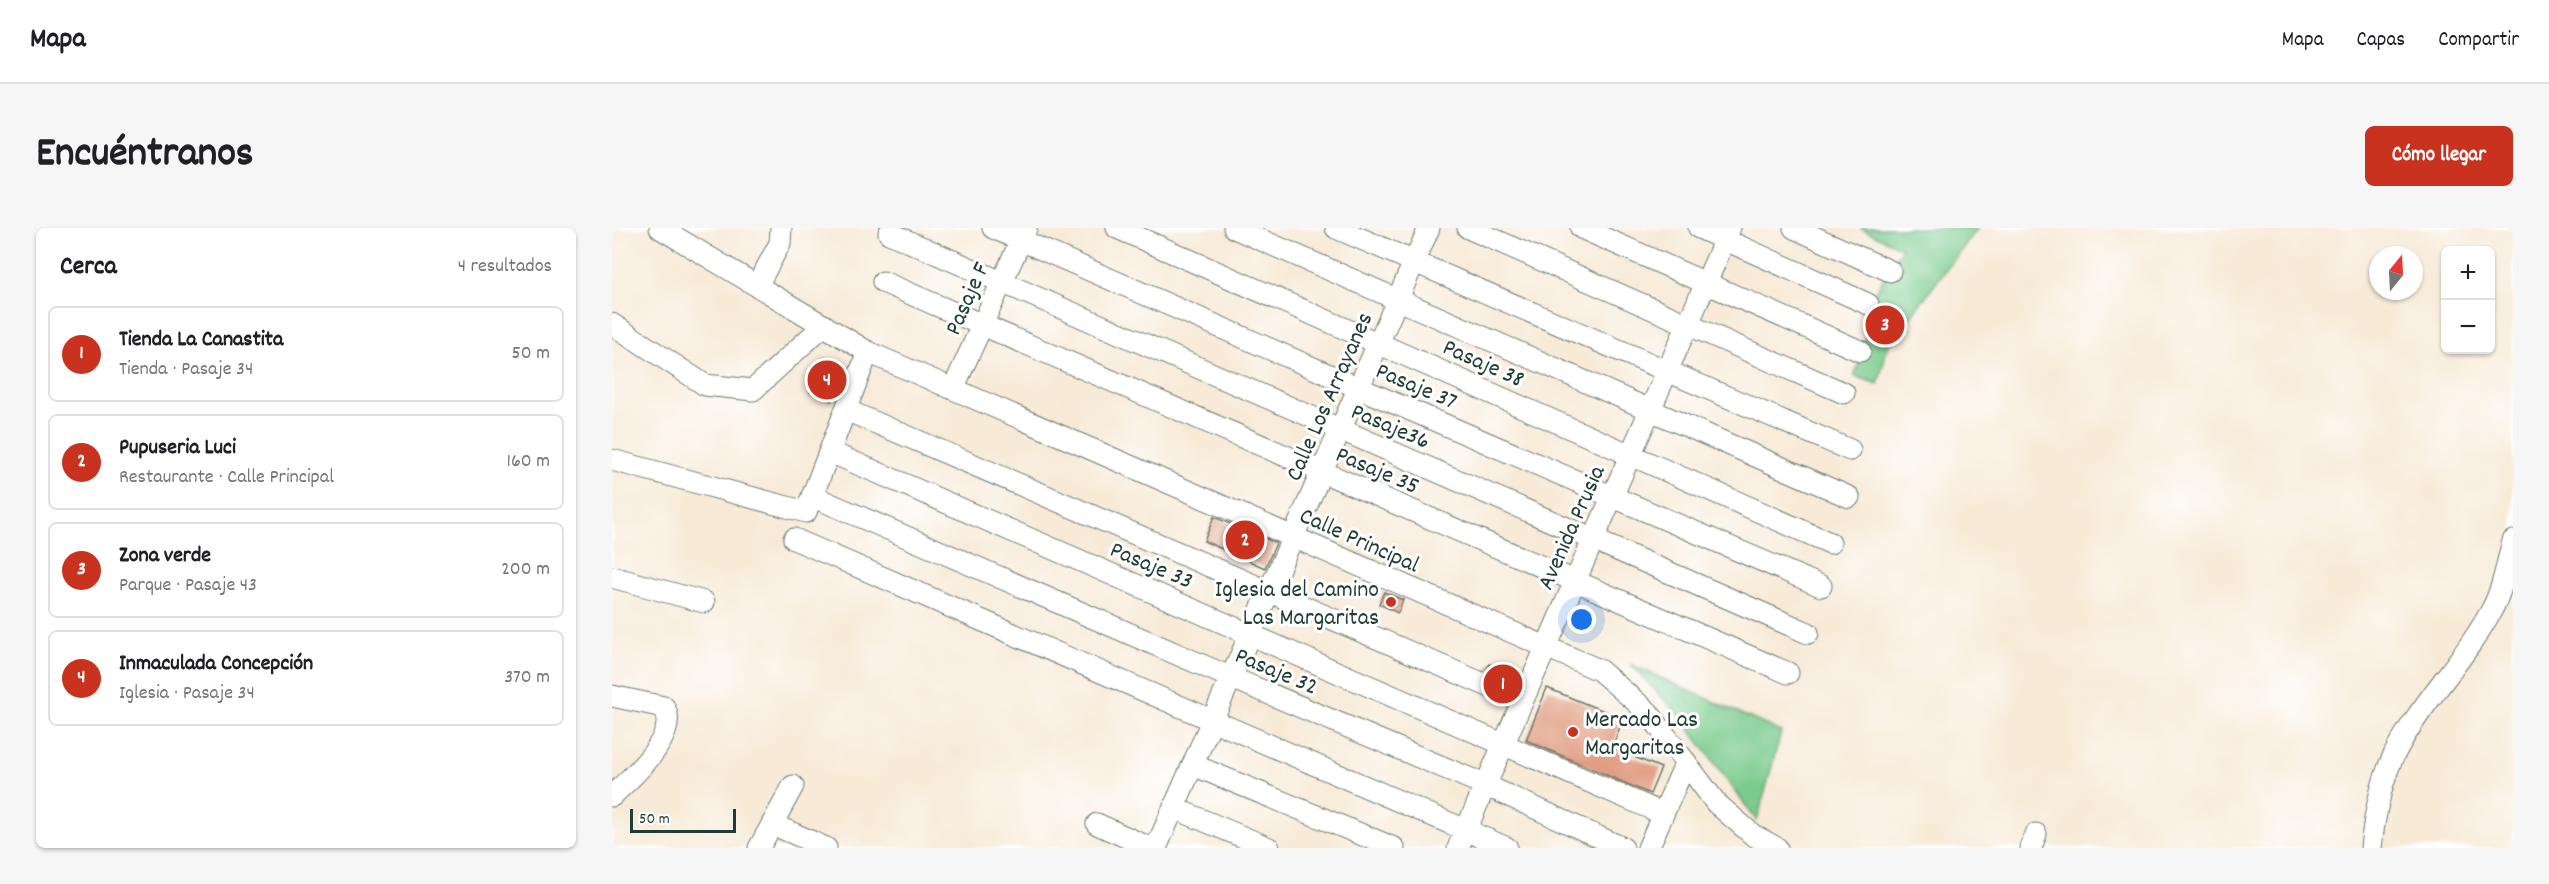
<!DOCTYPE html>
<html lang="es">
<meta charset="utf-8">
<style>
body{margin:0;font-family:Dekko,sans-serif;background:#f6f6f6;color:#202124}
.controls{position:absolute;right:18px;top:18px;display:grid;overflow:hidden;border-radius:9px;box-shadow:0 2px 4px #0004}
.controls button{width:54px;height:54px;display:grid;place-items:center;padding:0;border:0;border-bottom:2px solid #e0e0e0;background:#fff;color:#202124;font:30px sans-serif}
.compass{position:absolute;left:1757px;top:18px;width:54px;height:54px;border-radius:50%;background:#fff;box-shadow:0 2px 4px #0004;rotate:18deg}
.scale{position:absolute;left:18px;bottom:15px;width:106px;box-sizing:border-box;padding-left:6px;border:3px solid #1f3d34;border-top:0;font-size:16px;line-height:21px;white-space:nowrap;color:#1f3d34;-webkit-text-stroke:4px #fff;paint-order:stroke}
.you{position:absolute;left:970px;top:392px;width:21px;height:21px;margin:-15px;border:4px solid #fff;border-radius:50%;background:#1a73e8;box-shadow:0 0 0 9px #1a73e833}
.badge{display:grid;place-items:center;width:39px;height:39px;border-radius:50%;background:#c8321e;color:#fff;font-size:20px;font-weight:700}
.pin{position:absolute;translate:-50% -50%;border:3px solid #fff;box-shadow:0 2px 6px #0006}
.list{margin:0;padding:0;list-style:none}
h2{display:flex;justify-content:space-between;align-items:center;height:78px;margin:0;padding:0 24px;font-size:26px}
h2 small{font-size:20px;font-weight:400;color:#757577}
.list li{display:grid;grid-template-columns:39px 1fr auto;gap:18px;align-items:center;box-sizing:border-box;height:96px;margin:0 12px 12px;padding:0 12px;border:2px solid #e0e0e0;border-radius:9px}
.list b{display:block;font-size:22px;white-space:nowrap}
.list p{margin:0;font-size:20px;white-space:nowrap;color:#757577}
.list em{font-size:20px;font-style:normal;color:#757577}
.map{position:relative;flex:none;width:1901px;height:620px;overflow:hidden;border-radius:9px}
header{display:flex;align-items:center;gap:36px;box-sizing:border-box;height:84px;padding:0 30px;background:#fff;border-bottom:2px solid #e0e0e0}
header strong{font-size:28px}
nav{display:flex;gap:33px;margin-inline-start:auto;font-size:21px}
.intro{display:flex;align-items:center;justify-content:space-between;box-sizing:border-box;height:144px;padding:0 36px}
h1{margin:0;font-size:42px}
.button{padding:15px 27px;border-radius:9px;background:#c8321e;color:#fff;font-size:21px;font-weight:700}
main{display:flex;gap:36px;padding:0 36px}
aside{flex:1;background:#fff;border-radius:9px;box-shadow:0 2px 4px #0004}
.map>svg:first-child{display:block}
</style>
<header>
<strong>Mapa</strong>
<nav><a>Mapa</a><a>Capas</a><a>Compartir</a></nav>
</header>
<div class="intro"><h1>Encuéntranos</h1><a class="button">Cómo llegar</a></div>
<main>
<aside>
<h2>Cerca<small>4 resultados</small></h2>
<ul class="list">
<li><span class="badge">1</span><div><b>Tienda La Canastita</b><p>Tienda · Pasaje 34</p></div><em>50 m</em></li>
<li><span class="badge">2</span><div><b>Pupuseria Luci</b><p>Restaurante · Calle Principal</p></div><em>160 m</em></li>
<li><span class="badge">3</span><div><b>Zona verde</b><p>Parque · Pasaje 43</p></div><em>200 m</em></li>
<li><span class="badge">4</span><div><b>Inmaculada Concepción</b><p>Iglesia · Pasaje 34</p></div><em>370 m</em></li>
</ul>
</aside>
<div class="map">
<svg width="1901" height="620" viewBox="0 0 1901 620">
<rect width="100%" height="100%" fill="#fff"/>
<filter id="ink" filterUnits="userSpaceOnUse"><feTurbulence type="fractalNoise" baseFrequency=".0167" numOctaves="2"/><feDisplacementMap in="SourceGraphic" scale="12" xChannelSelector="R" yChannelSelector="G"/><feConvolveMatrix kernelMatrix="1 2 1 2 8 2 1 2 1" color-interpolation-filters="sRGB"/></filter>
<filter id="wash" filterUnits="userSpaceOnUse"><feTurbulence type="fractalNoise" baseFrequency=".008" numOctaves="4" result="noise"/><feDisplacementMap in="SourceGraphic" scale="24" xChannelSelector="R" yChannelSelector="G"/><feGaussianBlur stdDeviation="1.35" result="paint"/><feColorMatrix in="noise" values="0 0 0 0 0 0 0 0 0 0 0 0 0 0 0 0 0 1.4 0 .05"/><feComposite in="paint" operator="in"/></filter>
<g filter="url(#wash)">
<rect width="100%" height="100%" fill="#f7ead7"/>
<path fill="#7acb8d" stroke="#4c8460" stroke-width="1.5" d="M1248 0H1366L1276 118 1266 156 1242 148 1252 123 1256 76 1290 20Z
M1018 436 1169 504 1145 593 1068 488Z"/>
<g id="blocks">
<path fill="#e19e83" d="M212 131 233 140 219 173 198 164Z
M602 289 664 315 653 340 592 313Z
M772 364 791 372 786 385 767 376Z
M877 436 904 446 900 454 874 443Z
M935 460 1011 491 1000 520 1049 540 1038 566 914 512Z"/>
</g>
</g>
<g filter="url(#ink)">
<use href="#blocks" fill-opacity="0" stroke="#6b7a6d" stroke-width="1.5"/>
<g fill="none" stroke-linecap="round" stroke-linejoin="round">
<defs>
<path id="minor" d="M48 0 256 124 987 442 1036 484 1104 575 1141 607 1165 620
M381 0 747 160 1209 358
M505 0 1218 315
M622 0 1237 269
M724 0 1238 222
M856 0 1232 165
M969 0 1248 123
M1087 0 1256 76
M1182 0 1278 43
M277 5 1196 405
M271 54 1176 445
M145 58 168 15 169 0
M0 96 93 157 141 162 212 97
M341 161 414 1
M234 182 909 472
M218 224 1040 581
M0 232 194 284 256 124
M200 268 620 450 873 557 1011 620
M182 311 895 620
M0 349 92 374
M0 468 52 479C69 508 18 550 0 568
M581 537 782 620
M562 580 657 620
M160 596 214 620
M485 596 538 620
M147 620 181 558
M544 620 817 0
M846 620 1118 0
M1036 620 1074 534
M1419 620 1424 606
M1759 620C1762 591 1768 558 1780 531 1806 477 1851 435 1879 383 1891 362 1895 335 1901 313"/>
</defs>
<use href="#minor" stroke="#6b7a6d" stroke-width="23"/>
<use href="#minor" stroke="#fff" stroke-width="21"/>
</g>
</g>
<g fill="#c8321e" stroke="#fff" stroke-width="2">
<circle cx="779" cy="374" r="6"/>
<circle cx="961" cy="504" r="6"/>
</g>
<g text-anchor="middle" stroke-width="6" stroke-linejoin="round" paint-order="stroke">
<g font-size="24" fill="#1f3d34" stroke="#fff">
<text transform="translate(354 70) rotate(-66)" y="8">Pasaje F</text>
<text transform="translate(872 134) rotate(24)" y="8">Pasaje 38</text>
<text transform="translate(805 157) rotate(23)" y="8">Pasaje 37</text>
<text transform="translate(716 168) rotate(-66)" y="8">Calle Los Arrayanes</text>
<text transform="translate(779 197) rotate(23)" y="8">Pasaje36</text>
<text transform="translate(766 241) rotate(23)" y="8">Pasaje 35</text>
<text transform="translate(958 299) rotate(-66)" y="8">Avenida Prusia</text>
<text transform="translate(748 311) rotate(24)" y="8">Calle Principal</text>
<text transform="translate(540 336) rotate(23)" y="8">Pasaje 33</text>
<text transform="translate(665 442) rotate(23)" y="8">Pasaje 32</text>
</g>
<g font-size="24" fill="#1f3d34" stroke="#fff" text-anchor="end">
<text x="767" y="368">Iglesia del Camino<tspan x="767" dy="28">Las Margaritas</tspan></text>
<text x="973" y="498" text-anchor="start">Mercado Las<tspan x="973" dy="28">Margaritas</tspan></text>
</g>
</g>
</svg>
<div class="controls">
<button>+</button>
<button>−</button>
</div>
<svg class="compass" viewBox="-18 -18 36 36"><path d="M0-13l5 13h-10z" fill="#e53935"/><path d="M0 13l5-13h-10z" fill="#757577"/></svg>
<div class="scale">50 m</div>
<div class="you"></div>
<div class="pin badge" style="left:891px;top:456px">1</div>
<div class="pin badge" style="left:633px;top:312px">2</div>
<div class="pin badge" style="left:1273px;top:97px">3</div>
<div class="pin badge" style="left:215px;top:152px">4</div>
</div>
</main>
